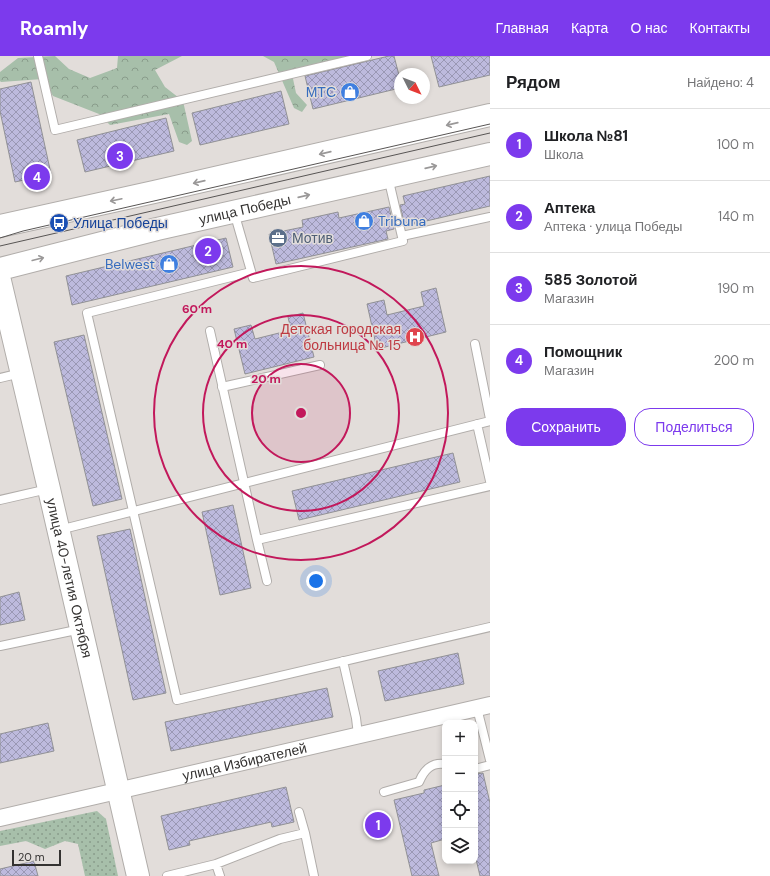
<!DOCTYPE html>
<html lang="ru">
<meta charset="utf-8">
<style>
body{margin:0;font-family:"DM Sans",sans-serif;background:#f2f2f2;color:#202124}
.controls{position:absolute;right:12px;bottom:12px;display:grid;overflow:hidden;border-radius:8px;box-shadow:0 2px 6px #0003}
.controls button{width:36px;height:36px;display:grid;place-items:center;padding:0;border:0;border-bottom:1px solid #e0e0e0;background:#fff;color:#202124;font:20px sans-serif}
.compass{position:absolute;left:394px;top:12px;width:36px;height:36px;border-radius:50%;background:#fff;box-shadow:0 2px 6px #0003;rotate:132deg}
.scale{position:absolute;left:12px;bottom:10px;width:49px;box-sizing:border-box;padding-left:4px;border:2px solid #343231;border-top:0;font-size:11px;line-height:14px;white-space:nowrap;color:#343231;-webkit-text-stroke:3px #e2ddda;paint-order:stroke}
.you{position:absolute;left:316px;top:525px;width:14px;height:14px;margin:-10px;border:3px solid #fff;border-radius:50%;background:#1a73e8;box-shadow:0 0 0 6px #1a73e833}
.badge{display:grid;place-items:center;width:26px;height:26px;border-radius:50%;background:#7c3aed;color:#fff;font-size:13px;font-weight:700}
.pin{position:absolute;translate:-50% -50%;border:2px solid #fff;box-shadow:0 1px 4px #0006}
.list{margin:0;padding:0;list-style:none}
h2{display:flex;justify-content:space-between;align-items:center;height:52px;margin:0;padding:0 16px;font-size:17px}
h2 small{font-size:13px;font-weight:400;color:#757577}
.list li{display:grid;grid-template-columns:26px 1fr auto;gap:12px;align-items:center;box-sizing:border-box;height:72px;padding:0 16px;border-top:1px solid #e0e0e0}
.list b{display:block;font-size:15px;white-space:nowrap}
.list p{margin:0;font-size:13px;white-space:nowrap;color:#757577}
.list em{font-size:13px;font-style:normal;color:#757577}
.actions{display:flex;gap:8px;padding:12px 16px}
.actions a{flex:1;padding:9px 0;border:1px solid #7c3aed;border-radius:16px;text-align:center;font-size:14px;color:#7c3aed}
.actions .main{background:#7c3aed;color:#fff}
.icon{flex:none;width:22px;height:22px;fill:none;stroke:currentColor;stroke-width:2;stroke-linecap:round;stroke-linejoin:round}
.map{position:relative;flex:none;width:490px;height:820px;overflow:hidden}
header{display:flex;align-items:center;gap:24px;box-sizing:border-box;height:56px;padding:0 20px;background:#7c3aed;color:#fff}
header strong{font-size:19px}
nav{display:flex;gap:22px;margin-inline-start:auto;font-size:14px}
main{display:flex}
aside{flex:1;background:#fff}
.map>svg:first-child{display:block}
</style>
<header>
<strong>Roamly</strong>
<nav><a>Главная</a><a>Карта</a><a>О нас</a><a>Контакты</a></nav>
</header>
<main>
<div class="map">
<svg width="490" height="820" viewBox="0 0 490 820">
<defs>
<pattern id="forest-crowns" width="20" height="18" patternUnits="userSpaceOnUse"><rect width="20" height="18" fill="#a7bfaa"/><path d="M2 6a3 3 0 1 1 6 0M12 15a3 3 0 1 1 6 0" fill="none" stroke="#899c8b"/></pattern>
<pattern id="park-dots" width="8" height="8" patternUnits="userSpaceOnUse"><rect width="8" height="8" fill="#a7bfaa"/><path d="M2 2h.1M6 6h.1" fill="none" stroke="#899c8b" stroke-width="1.8" stroke-linecap="round"/></pattern>
<pattern id="building-cross-hatch" width="8" height="8" patternUnits="userSpaceOnUse"><rect width="8" height="8" fill="#bdbadd"/><path d="M0 0l8 8M0 8l8-8" fill="none" stroke="#9a98b4"/></pattern>
</defs>
<rect width="100%" height="100%" fill="#e2ddda"/>
<path fill="url(#forest-crowns)" d="M55 0 69 13 90 22 117 12 118 0H182L155 14 165 31 183 45 192 85 187 89 179 86 169 58 110 69 99 58 53 40 43 23 1 26 0 25V16L18 2Z
M263 0H355L292 18 296 37 307 49 302 56 294 52 274 6Z"/>
<path fill="url(#park-dots)" d="M97 755 106 763 118 820H85L78 788 65 785 45 793 26 785 0 790V775Z"/>
<path fill="url(#building-cross-hatch)" stroke="#919195" d="M389 0H394L400 23V32L313 53 305 20Z
M431 0H490V19L439 31Z
M31 26 51 118 15 126 0 55V33Z
M281 35 289 68 200 89 192 57Z
M166 62 174 95 85 116 77 84Z
M490 120V150L405 170 400 149 405 148 403 140Z
M389 151 394 173 386 175 388 183 276 208 269 178 303 171 302 164 338 156 339 162Z
M226 182 233 211 72 249 66 220Z
M436 232 446 276 377 293 367 248 384 244 387 259 424 250 421 236Z
M303 257 314 301 245 318 234 273 251 269 255 283 291 274 288 261Z
M84 279 122 443 93 450 54 286Z
M453 397 460 426 299 464 292 435Z
M233 449 251 532 220 539 202 456Z
M130 473 166 637 133 644 97 480Z
M19 536 25 564 0 569V541Z
M458 597 464 628 385 645 378 615Z
M327 632 333 661 171 695 165 666Z
M48 667 54 695 0 707V678Z
M483 717 490 747V820H480L475 799V718Z
M445 729V783L431 787 439 820H412L394 744 424 737V734Z
M286 731 294 766 272 771 271 766 189 785 190 789 169 794 161 760Z
M34 805 38 820H0V813Z"/>
<g fill="none" stroke-linecap="round" stroke-linejoin="round">
<defs>
<path id="service" d="M38 0 55 74 367 0
M234 156 253 222 257 221 403 185 388 121
M402 180 490 161
M251 216 87 257 177 644 490 571
M210 275 257 484 490 430
M475 288 490 363
M0 322 21 317
M222 331 320 309
M477 368 490 425
M0 444 48 433
M59 474 490 365
M257 484 267 525
M0 590 81 573
M343 605 356 662 358 679
M477 652 490 704
M475 713 490 709
M384 736 419 726C424 714 431 706 445 708
M305 777 314 820
M216 808 220 820
M167 820 216 808 280 783 305 777 299 756"/>
<g id="minor">
<path id="s1" d="M0 762 490 649"/>
</g>
<g id="secondary">
<path d="M0 170 154 136 490 59"/>
<path id="s2" d="M0 213 157 173 490 98"/>
<path id="s3" d="M0 225 49 433 138 820"/>
</g>
</defs>
<use href="#service" stroke="#b1adaa" stroke-width="10"/>
<use href="#minor" stroke="#b1adaa" stroke-width="18"/>
<use href="#secondary" stroke="#b1adaa" stroke-width="24"/>
<use href="#service" stroke="#fff" stroke-width="8"/>
<use href="#minor" stroke="#fff" stroke-width="16"/>
<use href="#secondary" stroke="#fff" stroke-width="22"/>
<path stroke="#585554" stroke-width="1" d="M0 182 23 175 490 68
M0 190 490 77"/>
</g>
<defs><path id="oneway-shaft" d="M-6 0H5M1.5-3L5.5 0L1.5 3" fill="none" stroke-width="1.6" stroke-linecap="round" stroke-linejoin="round"/></defs>
<g stroke="#9a9898">
<use href="#oneway-shaft" transform="translate(452 68) rotate(167)"/>
<use href="#oneway-shaft" transform="translate(325 97) rotate(167)"/>
<use href="#oneway-shaft" transform="translate(431 111) rotate(-13)"/>
<use href="#oneway-shaft" transform="translate(199 126) rotate(167)"/>
<use href="#oneway-shaft" transform="translate(304 140) rotate(-13)"/>
<use href="#oneway-shaft" transform="translate(116 144) rotate(168)"/>
<use href="#oneway-shaft" transform="translate(38 203) rotate(-14)"/>
</g>
<circle cx="301" cy="357" r="49" fill="#c2185b" fill-opacity=".12"/>
<g fill="none" stroke="#c2185b" stroke-width="2">
<circle cx="301" cy="357" r="49"/>
<circle cx="301" cy="357" r="98"/>
<circle cx="301" cy="357" r="147"/>
</g>
<defs>
<symbol id="shop-disc" viewBox="-11 -11 22 22"><circle r="9.5" fill="#3f7fe0" stroke="#e2ddda"/><path d="M-5-2.5h2.3a2.7 3.5 0 0 1 5.4 0H5L5.5 6h-11ZM-1.5-2.5h3a1.5 2.3 0 0 0-3 0Z" fill="#fff"/></symbol>
<symbol id="bus-disc" viewBox="-11 -11 22 22"><circle r="9.5" fill="#1a4fb4" stroke="#e2ddda"/><path d="M-5-6H5V4H4V6H2V4H-2V6H-4V4H-5ZM-3.5-4V0h7V-4ZM-3.5 1.2v1.5H-2V1.2ZM2 1.2v1.5H3.5V1.2Z" fill="#fff"/></symbol>
<symbol id="office-disc" viewBox="-11 -11 22 22"><circle r="9.5" fill="#5c6f8a" stroke="#e2ddda"/><path d="M-6-3h4V-5.5h4V-3h4V5H-6ZM-1-4.5V-3h2v-1.5ZM-6 0V1H6V0Z" fill="#fff"/></symbol>
<symbol id="hospital-disc" viewBox="-11 -11 22 22"><circle r="9.5" fill="#e0444e" stroke="#e2ddda"/><path d="M-5-5h3v3.5h4V-5h3V5h-3V1.5h-4V5h-3Z" fill="#fff"/></symbol>
</defs>
<g fill-rule="evenodd">
<use href="#shop-disc" x="339" y="25" width="22" height="22"/>
<use href="#shop-disc" x="353" y="154" width="22" height="22"/>
<use href="#bus-disc" x="48" y="156" width="22" height="22"/>
<use href="#office-disc" x="267" y="171" width="22" height="22"/>
<use href="#shop-disc" x="158" y="197" width="22" height="22"/>
<use href="#hospital-disc" x="404" y="270" width="22" height="22"/>
</g>
<g text-anchor="middle" stroke-width="3" stroke-linejoin="round" paint-order="stroke">
<g font-size="14" fill="#366cbe" stroke="#e2ddda" text-anchor="end">
<text x="336" y="41">МТС</text>
<text x="378" y="170" text-anchor="start">Tribuna</text>
<text x="155" y="213">Belwest</text>
</g>
<g font-size="14" fill="#343231" stroke="#e2ddda">
<text dy="5" stroke="none"><textPath href="#s2" startOffset="252">улица Победы</textPath></text>
<text dy="5" stroke="none"><textPath href="#s3" startOffset="305">улица 40-летия Октября</textPath></text>
<text dy="5" stroke="none"><textPath href="#s1" startOffset="251">улица Избирателей</textPath></text>
</g>
<g font-size="14" fill="#164399" stroke="#e2ddda" text-anchor="start">
<text x="73" y="172">Улица Победы</text>
</g>
<g font-size="14" fill="#4e5e75" stroke="#e2ddda" text-anchor="start">
<text x="292" y="187">Мотив</text>
</g>
<g font-size="14" fill="#be3a42" stroke="#e2ddda" text-anchor="end">
<text x="401" y="278">Детская городская<tspan x="401" dy="16">больница № 15</tspan></text>
</g>
</g>
<circle cx="301" cy="357" r="6" fill="#c2185b" stroke="#e2ddda" stroke-width="2"/>
<g font-size="12" text-anchor="middle" font-weight="bold" fill="#c2185b" stroke="#e2ddda" stroke-width="3" stroke-linejoin="round" paint-order="stroke">
<text x="197" y="257">60 m</text>
<text x="232" y="292">40 m</text>
<text x="266" y="327">20 m</text>
</g>
</svg>
<div class="controls">
<button>+</button>
<button>−</button>
<button><svg class="icon" aria-label="locate" viewBox="0 0 24 24"><circle cx="12" cy="12" r="6"/><path d="M12 2v4M12 18v4M2 12h4M18 12h4"/></svg></button>
<button><svg class="icon" aria-label="layers" viewBox="0 0 24 24"><path d="M12 4l9 5-9 5-9-5zM3 14l9 5 9-5"/></svg></button>
</div>
<svg class="compass" viewBox="-18 -18 36 36"><path d="M0-13l5 13h-10z" fill="#e53935"/><path d="M0 13l5-13h-10z" fill="#757577"/></svg>
<div class="scale">20 m</div>
<div class="you"></div>
<div class="pin badge" style="left:378px;top:769px">1</div>
<div class="pin badge" style="left:208px;top:195px">2</div>
<div class="pin badge" style="left:120px;top:100px">3</div>
<div class="pin badge" style="left:37px;top:121px">4</div>
</div>
<aside>
<h2>Рядом<small>Найдено: 4</small></h2>
<ul class="list">
<li><span class="badge">1</span><div><b>Школа №81</b><p>Школа</p></div><em>100 m</em></li>
<li><span class="badge">2</span><div><b>Аптека</b><p>Аптека · улица Победы</p></div><em>140 m</em></li>
<li><span class="badge">3</span><div><b>585 Золотой</b><p>Магазин</p></div><em>190 m</em></li>
<li><span class="badge">4</span><div><b>Помощник</b><p>Магазин</p></div><em>200 m</em></li>
</ul>
<div class="actions"><a class="main">Сохранить</a><a>Поделиться</a></div>
</aside>
</main>
